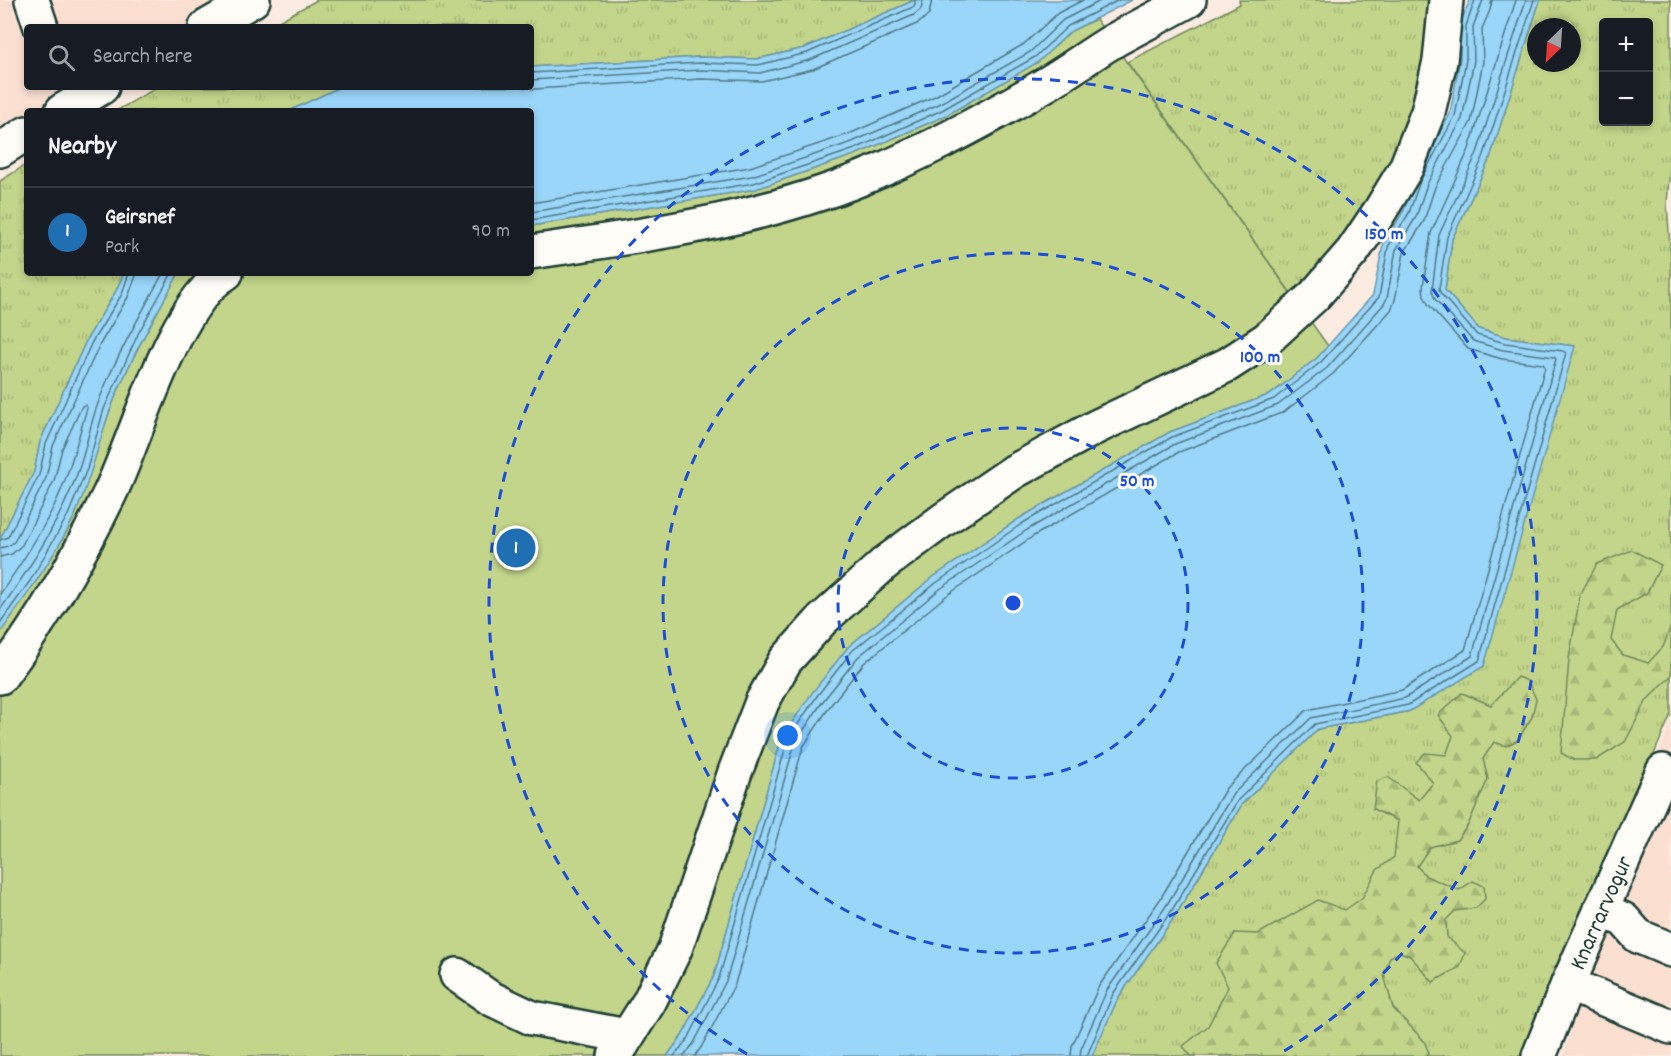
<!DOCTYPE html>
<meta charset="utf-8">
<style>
body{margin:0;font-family:Dekko,sans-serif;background:#20242c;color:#f1f3f6}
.controls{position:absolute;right:18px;top:18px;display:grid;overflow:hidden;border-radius:6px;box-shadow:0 3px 9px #0003}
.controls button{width:54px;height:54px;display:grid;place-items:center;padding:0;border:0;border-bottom:2px solid #363941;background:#171b24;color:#f1f3f6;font:30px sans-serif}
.compass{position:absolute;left:1527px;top:18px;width:54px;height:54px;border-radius:50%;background:#171b24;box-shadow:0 3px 9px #0003;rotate:205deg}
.you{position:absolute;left:788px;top:736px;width:21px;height:21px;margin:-15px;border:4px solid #fff;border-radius:50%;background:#1a73e8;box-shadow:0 0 0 9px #1a73e833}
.badge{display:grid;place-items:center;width:39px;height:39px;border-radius:50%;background:#1f6fb2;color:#fff;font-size:20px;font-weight:700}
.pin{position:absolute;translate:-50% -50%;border:3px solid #fff;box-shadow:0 2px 6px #0006}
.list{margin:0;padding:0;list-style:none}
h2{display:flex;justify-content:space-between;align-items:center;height:78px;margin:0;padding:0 24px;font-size:26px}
h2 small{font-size:20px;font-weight:400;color:#9ea1a6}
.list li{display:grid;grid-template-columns:39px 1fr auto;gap:18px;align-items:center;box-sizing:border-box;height:90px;padding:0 24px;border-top:2px solid #363941}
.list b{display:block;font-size:22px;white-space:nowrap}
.list p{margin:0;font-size:20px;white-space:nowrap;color:#9ea1a6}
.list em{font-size:20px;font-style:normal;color:#9ea1a6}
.icon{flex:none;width:33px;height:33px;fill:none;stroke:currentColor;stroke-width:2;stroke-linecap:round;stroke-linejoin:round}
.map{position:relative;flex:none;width:1671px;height:1056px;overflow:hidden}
.search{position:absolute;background:#171b24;box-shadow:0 3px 9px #0003;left:24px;top:24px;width:510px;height:66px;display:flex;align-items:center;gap:15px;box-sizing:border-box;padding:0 21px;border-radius:6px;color:#9ea1a6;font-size:22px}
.panel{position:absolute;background:#171b24;box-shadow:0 3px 9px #0003;left:24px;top:108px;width:510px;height:168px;border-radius:6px}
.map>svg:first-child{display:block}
</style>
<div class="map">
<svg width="1671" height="1056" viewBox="0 0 1671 1056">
<defs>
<pattern id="grass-tufts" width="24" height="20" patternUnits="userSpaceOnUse" patternTransform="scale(1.5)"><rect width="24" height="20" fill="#c3d58a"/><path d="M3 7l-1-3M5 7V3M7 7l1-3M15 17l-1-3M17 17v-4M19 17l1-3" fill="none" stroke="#a7b878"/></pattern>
<pattern id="forest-firs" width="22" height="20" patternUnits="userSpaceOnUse" patternTransform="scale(1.5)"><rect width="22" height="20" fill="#c3d58a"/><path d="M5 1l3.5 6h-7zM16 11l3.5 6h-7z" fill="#a7b878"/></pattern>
</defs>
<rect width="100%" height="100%" fill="#fcebe1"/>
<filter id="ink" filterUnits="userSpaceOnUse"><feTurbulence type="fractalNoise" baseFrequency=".0167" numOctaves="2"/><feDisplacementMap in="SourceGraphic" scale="12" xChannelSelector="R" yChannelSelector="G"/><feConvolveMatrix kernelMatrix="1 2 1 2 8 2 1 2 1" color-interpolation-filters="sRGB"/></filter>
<g filter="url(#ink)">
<path fill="#fbdfd1" d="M0 0H233L189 27H27V87H92L54 111H27V128L0 145Z
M1671 719V1056H1563Z"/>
<path fill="url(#grass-tufts)" stroke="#71895f" stroke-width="1.5" fill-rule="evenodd" d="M317 0H915L805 48 757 59 701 57 531 67V27H268Z
M1239 0H1431L1422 74 1397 154 1362 225 1295 299 1127 62 1240 4Z
M1540 0H1671V156L1667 203 1671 261V714L1526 1056H1092L1118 998 1177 913 1242 804 1318 729 1410 711 1574 346 1506 337 1479 329 1445 290 1452 239 1490 158ZM1604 22H1648V122H1604ZM1536 27H1572V63H1536Z
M158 87H340L289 111H116Z
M27 164V273H124L116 291 87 339 40 442 34 472 0 539V181Z"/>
<path fill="url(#forest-firs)" stroke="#71895f" stroke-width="1.5" d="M1632 550 1661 565 1647 593 1617 610 1611 640 1623 655 1648 663 1663 647 1671 626V676L1647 700 1625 742 1596 760H1574L1561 753 1569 659 1580 595 1597 564Z
M1517 677 1528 681 1536 699 1532 717 1518 740 1506 746 1494 742 1483 759 1488 779 1468 825 1457 840 1430 847 1417 866 1426 876 1459 890 1473 881 1484 886 1485 899 1476 908 1455 911 1446 920 1447 937 1465 953 1460 967 1433 982 1410 956 1400 952 1390 957 1384 975 1393 1008 1424 1041 1429 1053 1428 1056H1191L1183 1046 1208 1026 1228 987 1216 963 1235 933 1258 934 1318 900 1345 910 1362 898 1377 870 1394 857 1398 821 1373 809 1377 781 1388 777 1419 800 1433 783 1416 762 1425 753 1446 755 1453 736 1438 715 1462 693 1491 705Z"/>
<path fill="#c3d58a" stroke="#71895f" stroke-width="1.5" d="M1096 19 1328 346 1317 358 1271 394 1170 432 1020 518 932 578 848 647 782 737 714 976 682 1036 667 1056H0V633C26 596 54 558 74 517 89 483 97 447 109 413 127 364 154 318 179 273H531V226L756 189 857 154 945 116 1038 62 1071 31Z"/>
<path fill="#9ad5fa" stroke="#6998ab" stroke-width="1.5" d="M915 0H1132L1071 31 1038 62 945 116 857 154 756 189 531 226V111H289L340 87H531V67L701 57 757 59 805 48Z
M1470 0H1540L1490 158 1452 239 1445 290 1479 329 1506 337 1575 346 1484 666 1410 711 1318 729 1242 804 1177 913 1118 998 1092 1056H667L682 1036 714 976 782 737 812 693 848 647 932 578 1020 518 1170 432 1271 394 1317 358 1373 295 1383 245 1404 210 1415 178 1450 114 1460 59V24Z
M124 273H179C154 318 127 364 109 413 97 447 90 483 74 517 54 558 26 596 0 633V539L34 472 40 442 87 339 116 291Z"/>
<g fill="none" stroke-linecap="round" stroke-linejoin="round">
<path stroke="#507a83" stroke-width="1.5" d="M531 73 700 63 758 65 807 53 911 8 915 5V0
M531 80 701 70 760 73 810 60 914 15 921 9 923 0
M522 87 534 89 701 79 762 81 813 69 919 23 929 14 932 0
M531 203 750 167 849 134 935 96 1024 44 1058 13 1083 0
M531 212 752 176 852 142 939 104 1030 52 1063 20 1102 0
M531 220 754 183 855 149 942 110 1035 57 1068 26 1119 0
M0 540 8 537 39 475 46 444 92 342 122 294 129 273
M0 548 8 546 14 542 46 478 53 446 99 346 128 297 137 273
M0 557 12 554 22 545 54 481 62 449 82 406 86 405 87 408C77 442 69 476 53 508 38 538 19 567 0 594
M0 610C32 565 62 518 80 466 86 447 90 427 96 409 112 363 140 316 163 273
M0 623 30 581 68 515 87 469 104 409 139 332 172 273
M674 1056 688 1039 719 978 788 739 817 696 852 651 936 583 1023 523 1172 437 1274 399 1321 362 1379 297 1388 247 1409 213 1420 181 1455 116 1466 60V26L1475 0
M684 1056 694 1043 726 981 795 743 823 701 858 657 940 589 1027 530 1175 444 1278 405 1327 368 1384 304 1387 298 1396 250 1416 217 1427 184 1462 119 1474 61 1473 27 1483 0
M695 1056 702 1046 735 984 803 747 830 706 864 663 946 596 1032 537 1179 452 1284 412 1333 374 1391 310 1395 300 1404 253 1424 221 1435 187 1471 122 1483 62 1482 29 1490 10 1492 0
M1071 1056 1072 1046 1099 986 1159 901 1226 788 1307 710 1402 690 1465 650 1545 367 1543 364 1502 359 1468 349 1428 304 1424 296 1423 287 1431 233 1469 149 1516 0
M1080 1056 1081 1049 1107 990 1166 906 1233 794 1311 718 1405 698 1472 656 1556 359 1554 357 1503 350 1473 341 1435 299 1432 291 1439 235 1477 153 1526 0
M1087 1056 1113 994 1172 910 1238 800 1315 724 1408 705 1479 661 1566 353 1563 351 1505 343 1477 335 1441 294 1439 289 1447 237 1484 155 1534 0"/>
<defs>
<g id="minor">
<path d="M32 0 41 27"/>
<path d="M206 27 253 0"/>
<path d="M62 111 102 87"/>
<path d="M0 150 27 133"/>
<path d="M531 252C648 235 770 219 879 171 937 146 994 115 1048 83 1070 70 1091 54 1113 41 1138 27 1164 14 1189 0"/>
<path d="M0 677C43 620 79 557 110 493 138 435 172 305 226 273"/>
<path d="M1601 909 1624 920 1638 936 1671 950"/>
<path d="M457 975 490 998 532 1018 626 1036"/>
<path d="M1568 984 1671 1027"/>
<path d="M615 1056 649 1002 675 949 735 772 762 702 785 661 822 620 885 563 943 520 1015 471 1096 427 1227 365 1267 339 1314 296 1353 251 1380 211 1406 168 1428 112 1440 61 1446 0"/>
<path id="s1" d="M1539 1056 1568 984 1663 771"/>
</g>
</defs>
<use href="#minor" stroke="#1f3d34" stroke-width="38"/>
<use href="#minor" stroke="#fdfcf7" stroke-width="33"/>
</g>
</g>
<g fill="none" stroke="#1d4ed8" stroke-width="3" stroke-dasharray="10 8">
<circle cx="1013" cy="603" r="175"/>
<circle cx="1013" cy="603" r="350"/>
<path d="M747 1054A524 524 0 1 1 1279 1054"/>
</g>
<g text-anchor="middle" stroke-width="6" stroke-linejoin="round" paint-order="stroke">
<g font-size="24" fill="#1f3d34" stroke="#fdfcf7">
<text dy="8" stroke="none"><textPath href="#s1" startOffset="156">Knarrarvogur</textPath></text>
</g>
</g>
<circle cx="1013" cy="603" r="9" fill="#1d4ed8" stroke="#fdfcf7" stroke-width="3"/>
<g font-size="18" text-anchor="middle" font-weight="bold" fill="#1d4ed8" stroke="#fdfcf7" stroke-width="6" stroke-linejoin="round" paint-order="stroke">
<text x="1384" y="239">150 m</text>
<text x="1260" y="362">100 m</text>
<text x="1137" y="486">50 m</text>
</g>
</svg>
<div class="controls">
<button>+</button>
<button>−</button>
</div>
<svg class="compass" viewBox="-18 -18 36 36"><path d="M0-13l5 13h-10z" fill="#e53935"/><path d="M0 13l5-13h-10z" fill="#9ea1a6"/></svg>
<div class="you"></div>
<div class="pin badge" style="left:516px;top:548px">1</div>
<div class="search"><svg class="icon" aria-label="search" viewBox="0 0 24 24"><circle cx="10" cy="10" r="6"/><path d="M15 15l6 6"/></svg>Search here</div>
<section class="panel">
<h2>Nearby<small></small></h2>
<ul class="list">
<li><span class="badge">1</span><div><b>Geirsnef</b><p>Park</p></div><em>90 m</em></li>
</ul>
</section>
</div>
